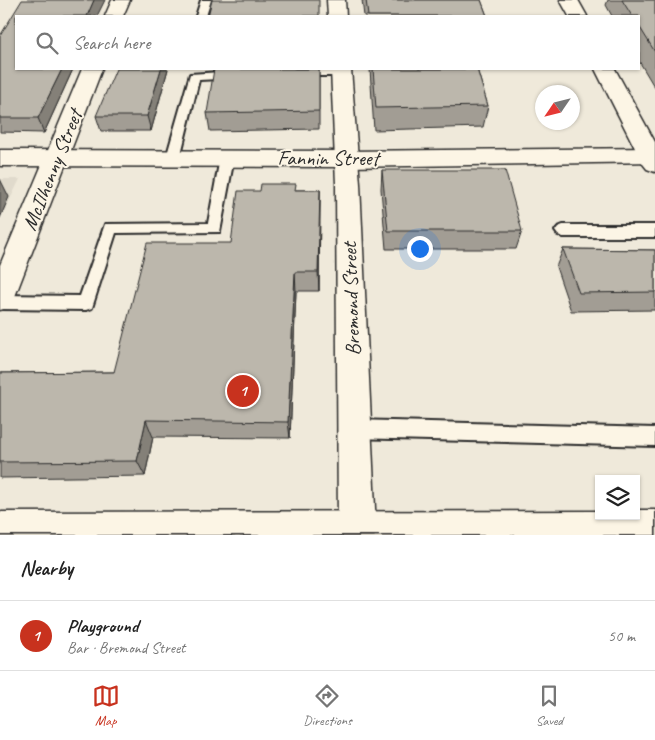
<!DOCTYPE html>
<meta charset="utf-8">
<style>
body{margin:0;font-family:Caveat,sans-serif;background:#f6f6f6;color:#222}
.controls{position:absolute;right:15px;bottom:15px;display:grid;overflow:hidden;border-radius:0px;box-shadow:0 1px 4px #0004}
.controls button{width:45px;height:45px;display:grid;place-items:center;padding:0;border:0;border-bottom:1px solid #e0e0e0;background:#fff;color:#222;font:25px sans-serif}
.compass{position:absolute;left:535px;top:85px;width:45px;height:45px;border-radius:50%;background:#fff;box-shadow:0 1px 4px #0004;rotate:235deg}
.you{position:absolute;left:419px;top:248px;width:18px;height:18px;margin:-12px;border:4px solid #fff;border-radius:50%;background:#1a73e8;box-shadow:0 0 0 8px #1a73e833}
.badge{display:grid;place-items:center;width:32px;height:32px;border-radius:50%;background:#c8321e;color:#fff;font-size:16px;font-weight:700}
.pin{position:absolute;translate:-50% -50%;border:2px solid #fff;box-shadow:0 1px 5px #0006}
.list{margin:0;padding:0;list-style:none}
h2{display:flex;justify-content:space-between;align-items:center;height:65px;margin:0;padding:0 20px;font-size:21px}
h2 small{font-size:16px;font-weight:400;color:#767676}
.list li{display:grid;grid-template-columns:32px 1fr auto;gap:15px;align-items:center;box-sizing:border-box;height:70px;padding:0 20px;border-top:1px solid #e0e0e0}
.list b{display:block;font-size:19px;white-space:nowrap}
.list p{margin:0;font-size:16px;white-space:nowrap;color:#767676}
.list em{font-size:16px;font-style:normal;color:#767676}
.icon{flex:none;width:28px;height:28px;fill:none;stroke:currentColor;stroke-width:2;stroke-linecap:round;stroke-linejoin:round}
.map{position:relative;flex:none;width:655px;height:535px;overflow:hidden}
.search{position:absolute;background:#fff;box-shadow:0 1px 4px #0004;left:15px;right:15px;top:15px;height:55px;display:flex;align-items:center;gap:12px;box-sizing:border-box;padding:0 18px;border-radius:0px;color:#767676;font-size:19px}
.sheet{height:135px;background:#fff}
nav{display:flex;justify-content:space-around;align-items:center;box-sizing:border-box;height:70px;border-top:1px solid #e0e0e0;background:#fff;font-size:14px;color:#767676}
nav a{display:grid;justify-items:center;gap:2px}
nav .on{color:#c8321e}
.map>svg:first-child{display:block}
</style>
<div class="map">
<svg width="655" height="535" viewBox="0 0 655 535">
<rect width="100%" height="100%" fill="#efe9da"/>
<filter id="ink" filterUnits="userSpaceOnUse"><feTurbulence type="fractalNoise" baseFrequency=".02" numOctaves="2"/><feDisplacementMap in="SourceGraphic" scale="10" xChannelSelector="R" yChannelSelector="G"/><feConvolveMatrix kernelMatrix="1 2 1 2 8 2 1 2 1" color-interpolation-filters="sRGB"/></filter>
<g filter="url(#ink)">
<path fill="#e0dacc" d="M0 179H20L0 220Z"/>
<g fill="none" stroke-linecap="round" stroke-linejoin="round">
<defs>
<path id="lane" d="M201 0H211L206 16H196Z
M297 69H342L347 72 341 76H293L291 73Z
M235 71 239 72 241 75 239 78 199 80 180 158 173 162 168 161 166 158 190 74Z
M227 154 234 158 220 232 116 233 92 308 86 310 0 309V295L80 296 105 224 208 223 220 158Z
M563 225H655V237H563L558 235 555 231 558 227Z
M354 420 655 428V446L354 438 347 435 344 429 347 423Z"/>
<path id="street" d="M112 0H130L123 16H105Z
M327 0H345L346 16H328Z
M82 69H102L14 299 10 307 0 310V265Z
M331 69H351L360 184 376 530 374 535H340L338 530 336 184Z"/>
<path id="secondary" d="M560 0H578L587 16H569Z
M595 69H615L655 142V172L647 169 643 164Z
M636 510H655V535H0V512L599 511V516H636Z"/>
<path id="primary" d="M655 148V162L347 167 0 166V150L347 151Z"/>
</defs>
<use href="#lane" stroke="#2b2b2b" stroke-width="4"/>
<use href="#street" stroke="#2b2b2b" stroke-width="3"/>
<use href="#secondary" stroke="#2b2b2b" stroke-width="3"/>
<use href="#primary" stroke="#2b2b2b" stroke-width="3"/>
<use href="#lane" fill="#fcf5e5" fill-rule="evenodd"/>
<use href="#street" fill="#fcf5e5" fill-rule="evenodd"/>
<use href="#secondary" fill="#fcf5e5" fill-rule="evenodd"/>
<use href="#primary" fill="#fcf5e5" fill-rule="evenodd"/>
</g>
<path fill="#a29d94" stroke="#2b2b2b" d="M362 0H481L487 16H364Z
M608 0H655V88L639 61V16H612L606 5Z
M0 36 73 69 44 133 0 132Z
M168 69 151 131H101L96 116Z
M319 69V129L210 131 207 113Z
M370 69H477L488 106 483 127 374 130Z
M382 170 522 231 516 249H386L381 189Z
M296 190H320L319 291H296L290 438 153 437 145 476 0 478V373L114 372 231 243Z
M563 249 655 250V310L571 311 556 267Z"/>
<path fill="#848078" stroke="#2b2b2b" d="M94 0H105L97 16H87Z
M62 69H73L44 133 38 118Z
M161 69H168L151 131 147 116Z
M0 179 9 197 0 218Z
M320 190V210L319 291 318 272Z
M295 272 296 291 290 438 288 422Z
M146 420 153 437 145 476 137 461Z"/>
<path fill="#bcb7ac" stroke="#2b2b2b" d="M22 0H94L87 16H16V69H62L38 118H0V36Z
M212 0H319V16H208Z
M366 0H481L487 16H368Z
M622 0H655V52L639 26V16H632Z
M116 69H161L147 116H96Z
M214 69H319V111L207 113Z
M373 69H477L488 106 376 108Z
M382 170H505L522 231H388Z
M261 184H296L295 190H320L318 272H295L288 422 146 420 137 461 0 462V373L114 372 147 243H231L238 191H260Z
M563 249 655 250V292L579 293Z"/>
</g>
<g text-anchor="middle" stroke-width="4" stroke-linejoin="round" paint-order="stroke">
<g font-size="21" fill="#2b2b2b" stroke="#fcf5e5">
<text x="328" y="165">Fannin Street</text>
<text transform="translate(52 170) rotate(-68)" y="7">McIlhenny Street</text>
<text transform="translate(351 299) rotate(-92)" y="7">Bremond Street</text>
</g>
</g>
</svg>
<div class="controls">
<button><svg class="icon" aria-label="layers" viewBox="0 0 24 24"><path d="M12 4l9 5-9 5-9-5zM3 14l9 5 9-5"/></svg></button>
</div>
<svg class="compass" viewBox="-18 -18 36 36"><path d="M0-13l5 13h-10z" fill="#e53935"/><path d="M0 13l5-13h-10z" fill="#767676"/></svg>
<div class="you"></div>
<div class="pin badge" style="left:243px;top:391px">1</div>
<div class="search"><svg class="icon" aria-label="search" viewBox="0 0 24 24"><circle cx="10" cy="10" r="6"/><path d="M15 15l6 6"/></svg>Search here</div>
</div>
<section class="sheet">
<h2>Nearby<small></small></h2>
<ul class="list">
<li><span class="badge">1</span><div><b>Playground</b><p>Bar · Bremond Street</p></div><em>50 m</em></li>
</ul>
</section>
<nav>
<a class="on"><svg class="icon" aria-label="map" viewBox="0 0 24 24"><path d="M3 6l6-2 6 2 6-2v14l-6 2-6-2-6 2zM9 4v14M15 6v14"/></svg>Map</a>
<a><svg class="icon" aria-label="directions" viewBox="0 0 24 24"><path d="M12 3l9 9-9 9-9-9zM9 14v-3h6M13 9l2 2-2 2"/></svg>Directions</a>
<a><svg class="icon" aria-label="saved" viewBox="0 0 24 24"><path d="M7 4h10v16l-5-4-5 4z"/></svg>Saved</a>
</nav>
